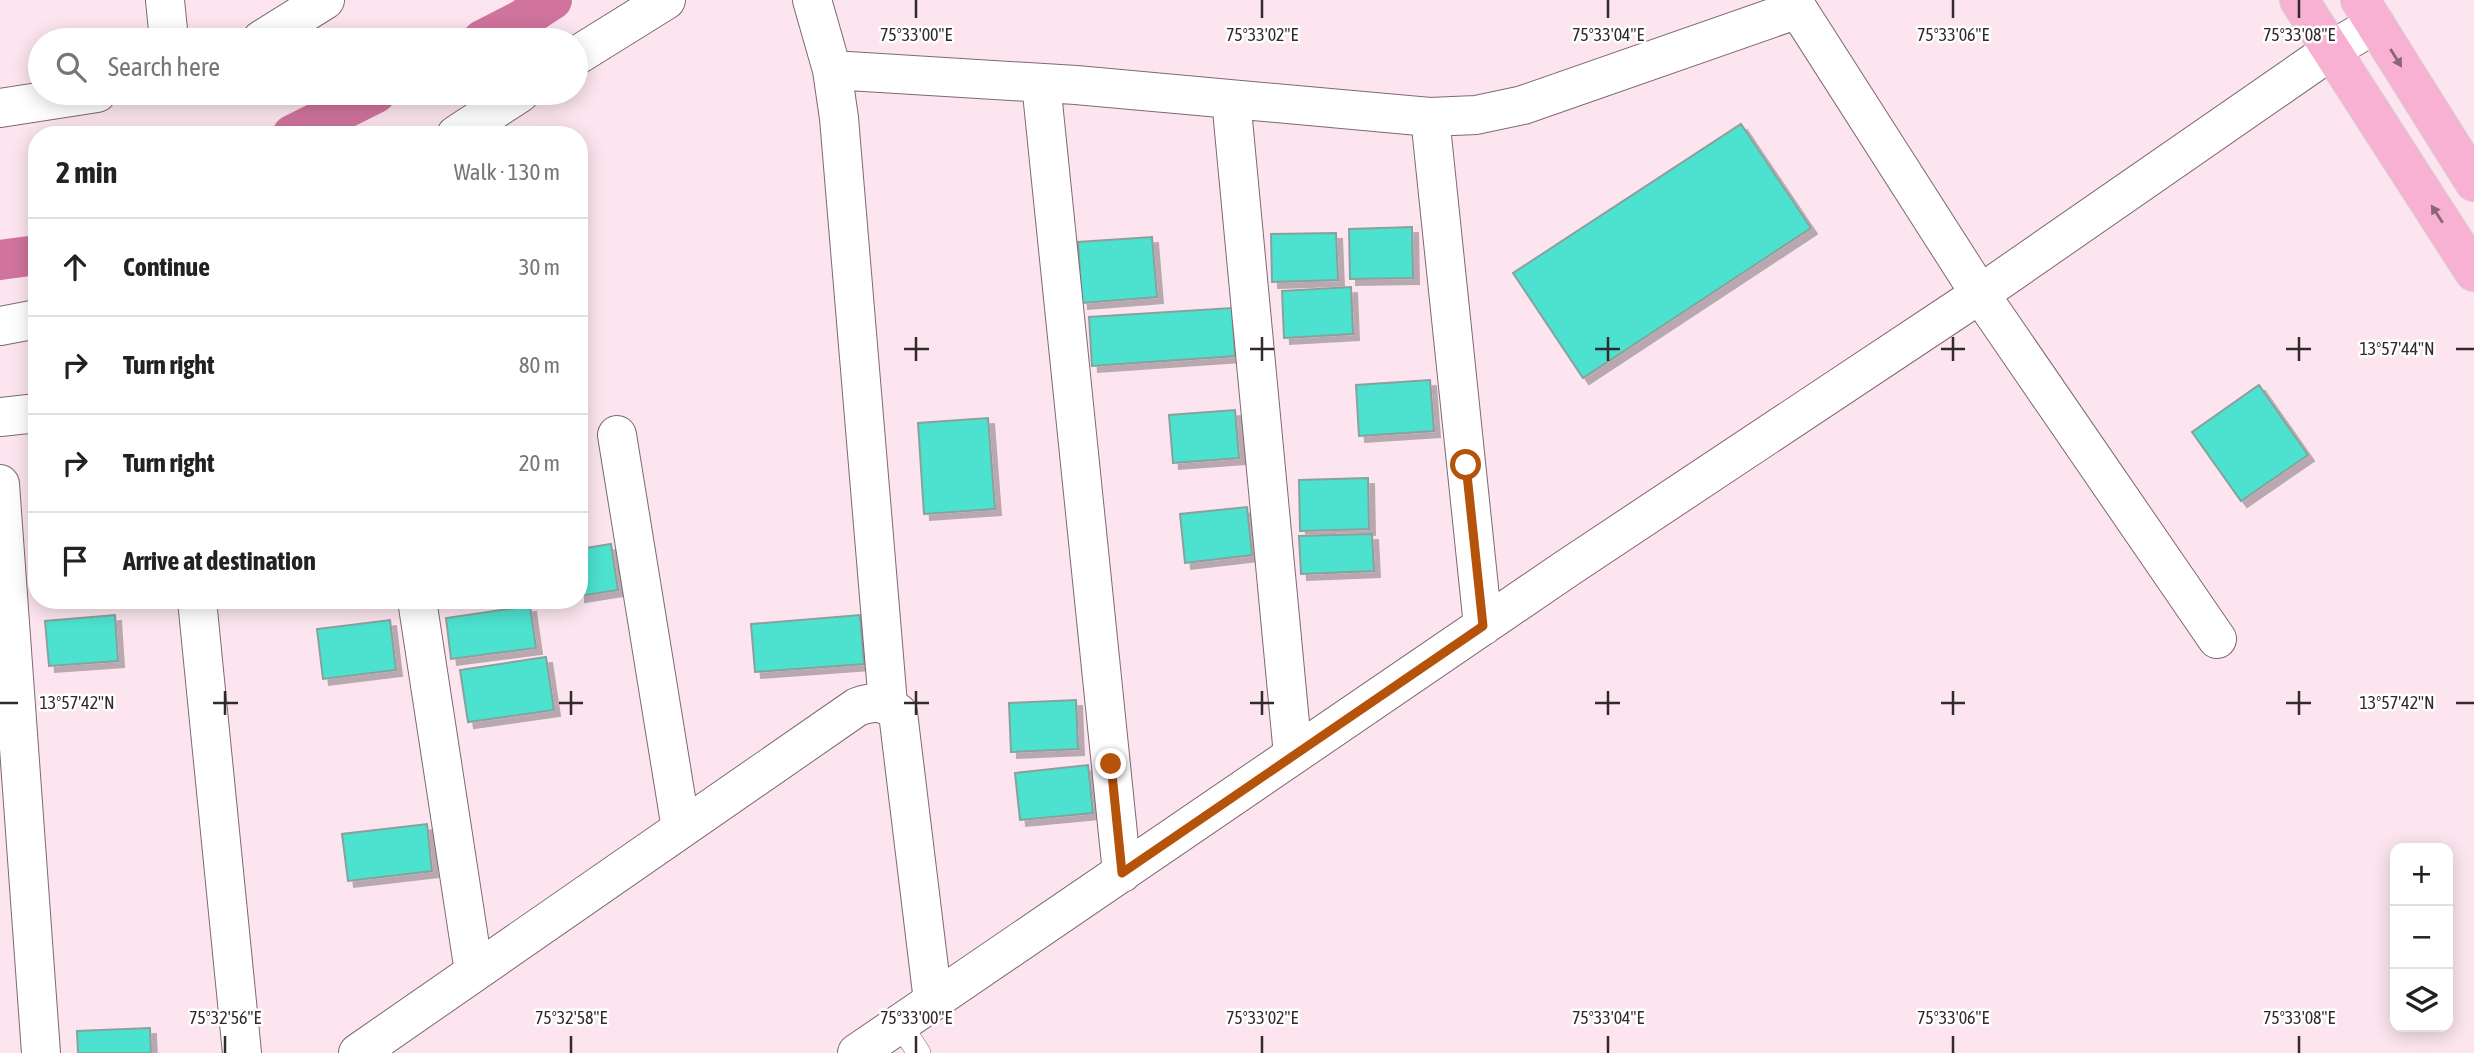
<!DOCTYPE html>
<meta charset="utf-8">
<style>
body{margin:0;font-family:"Asap Condensed",sans-serif;background:#f6f6f6;color:#222}
.controls{position:absolute;right:21px;bottom:21px;display:grid;overflow:hidden;border-radius:14px;box-shadow:0 4px 18px #0003}
.controls button{width:63px;height:63px;display:grid;place-items:center;padding:0;border:0;border-bottom:2px solid #e0e0e0;background:#fff;color:#222;font:35px sans-serif}
.stop{position:absolute;width:21px;height:21px;margin:-16px;border:5px solid #b45309;border-radius:50%;background:#fff}
.stop.end{background:#b45309;border-color:#fff;box-shadow:0 2px 7px #0008}
.list{margin:0;padding:0;list-style:none}
h2{display:flex;justify-content:space-between;align-items:center;height:91px;margin:0;padding:0 28px;font-size:30px}
h2 small{font-size:23px;font-weight:400;color:#767676}
.list li{display:grid;grid-template-columns:46px 1fr auto;gap:21px;align-items:center;box-sizing:border-box;height:98px;padding:0 28px;border-top:2px solid #e0e0e0}
.list b{display:block;font-size:26px;white-space:nowrap}
.list em{font-size:23px;font-style:normal;color:#767676}
.icon{flex:none;width:38px;height:38px;fill:none;stroke:currentColor;stroke-width:2;stroke-linecap:round;stroke-linejoin:round}
.map{position:relative;flex:none;width:2474px;height:1053px;overflow:hidden}
.search{position:absolute;background:#fff;box-shadow:0 4px 18px #0003;left:28px;top:28px;width:560px;height:77px;display:flex;align-items:center;gap:18px;box-sizing:border-box;padding:0 24px;border-radius:38px;color:#767676;font-size:26px}
.panel{position:absolute;background:#fff;box-shadow:0 4px 18px #0003;left:28px;top:126px;width:560px;height:483px;border-radius:28px}
.map>svg:first-child{display:block}
</style>
<div class="map">
<svg width="2474" height="1053" viewBox="0 0 2474 1053">
<defs>
<filter id="shadow"><feDropShadow dx="6" dy="6" stdDeviation="0" flood-color="#0004"/></filter>
</defs>
<rect width="100%" height="100%" fill="#fce5ee"/>
<g fill="none" stroke-linecap="round" stroke-linejoin="round">
<path stroke="#d0739e" stroke-width="40" d="M482 40 521 20 552 0
M292 135 376 93
M0 260 37 255"/>
</g>
<path fill="#4de2d0" stroke="#89a19d" stroke-width="2" filter="url(#shadow)" d="M1741 124 1811 228 1583 378 1513 273Z
M1412 227 1413 278 1350 279 1349 229Z
M1336 233 1338 280 1272 282 1271 234Z
M1152 237 1157 297 1082 303 1078 242Z
M1351 287 1353 334 1284 338 1282 291Z
M1232 308 1235 356 1092 366 1089 317Z
M1430 380 1434 431 1359 436 1356 385Z
M2259 385 2308 455 2241 501 2192 432Z
M1235 410 1239 458 1173 463 1169 415Z
M988 418 995 509 924 514 918 423Z
M1368 478 1369 529 1300 531 1299 480Z
M1247 507 1252 555 1185 563 1180 514Z
M1372 534 1374 571 1301 574 1299 536Z
M611 544 618 590 579 596V549Z
M530 606 536 648 451 659 446 618Z
M115 615 118 661 49 666 45 621Z
M860 615 864 664 755 672 751 624Z
M390 620 396 670 323 679 317 629Z
M546 657 554 710 468 722 460 670Z
M1076 700 1078 749 1011 752 1009 703Z
M1088 765 1093 813 1020 820 1015 773Z
M427 824 432 871 348 881 342 834Z
M150 1028 151 1053H78L77 1031Z"/>
<g fill="none" stroke-linecap="round" stroke-linejoin="round">
<defs>
<path id="service" d="M900 1024 919 1053"/>
<path id="minor" d="M165 0 169 40
M812 0 832 70 839 118 888 704
M1792 0 1980 294 2217 639
M261 40 325 0
M576 56 666 0
M832 70 1076 85 1430 117 1476 115 1523 105 1798 9
M1041 83 1122 873
M1231 99 1293 755
M0 108 97 93
M1430 117 1483 626
M456 135 520 93
M0 326 37 319
M0 417 37 413
M617 435 681 829
M0 484 41 1053
M197 600 242 1053
M417 600 474 972
M358 1053 857 707C874 701 884 701 898 713L933 1001
M857 1053 1566 569 1980 294 2332 50 2375 24"/>
<path id="primary" d="M2299 0 2474 272
M2360 0 2474 182"/>
</defs>
<use href="#service" stroke="#7d6971" stroke-width="24"/>
<use href="#minor" stroke="#7d6971" stroke-width="40"/>
<use href="#primary" stroke="#d2d0d1" stroke-width="40"/>
<use href="#service" stroke="#fff" stroke-width="23"/>
<use href="#minor" stroke="#fff" stroke-width="38"/>
<use href="#primary" stroke="#f8b0d3" stroke-width="38"/>
</g>
<defs><path id="oneway-solid" d="M-6-.8H1V-3.2L6.5 0L1 3.2V.8H-6Z" transform="scale(1.75)"/></defs>
<g fill="#8b6677">
<use href="#oneway-solid" transform="translate(2396 58) rotate(58)"/>
<use href="#oneway-solid" transform="translate(2437 214) rotate(-123)"/>
</g>
<g fill="none" stroke-linecap="round" stroke-linejoin="round">
<path stroke="#b45309" stroke-width="9" d="M1111 764 1122 873 1483 626 1466 465"/>
</g>
<path fill="none" stroke="#31292c" stroke-width="2.5" d="M916 0V18M1262 0V18M1608 0V18M1953 0V18M2299 0V18M916 337V361M1262 337V361M1608 337V361M1953 337V361M2299 337V361M904 349H929M1250 349H1274M1595 349H1620M1941 349H1965M2286 349H2311M2456 349H2474M225 691V715M571 691V715M916 691V715M1262 691V715M1608 691V715M1953 691V715M2299 691V715M0 703H18M213 703H238M559 703H583M904 703H929M1250 703H1274M1595 703H1620M1941 703H1965M2286 703H2311M2456 703H2474M225 1036V1053M571 1036V1053M916 1036V1053M1262 1036V1053M1608 1036V1053M1953 1036V1053M2299 1036V1053"/>
<g font-size="18" text-anchor="middle" fill="#31292c" stroke="#fff" stroke-width="5" stroke-linejoin="round" paint-order="stroke">
<text x="916" y="41">75°33'00"E</text>
<text x="1262" y="41">75°33'02"E</text>
<text x="1608" y="41">75°33'04"E</text>
<text x="1953" y="41">75°33'06"E</text>
<text x="2299" y="41">75°33'08"E</text>
<text x="2397" y="355">13°57'44"N</text>
<text x="77" y="709">13°57'42"N</text>
<text x="2397" y="709">13°57'42"N</text>
<text x="225" y="1024">75°32'56"E</text>
<text x="571" y="1024">75°32'58"E</text>
<text x="916" y="1024">75°33'00"E</text>
<text x="1262" y="1024">75°33'02"E</text>
<text x="1608" y="1024">75°33'04"E</text>
<text x="1953" y="1024">75°33'06"E</text>
<text x="2299" y="1024">75°33'08"E</text>
</g>
</svg>
<div class="controls">
<button>+</button>
<button>−</button>
<button><svg class="icon" aria-label="layers" viewBox="0 0 24 24"><path d="M12 4l9 5-9 5-9-5zM3 14l9 5 9-5"/></svg></button>
</div>
<div class="stop" style="left:1466px;top:465px"></div>
<div class="stop end" style="left:1111px;top:764px"></div>
<div class="search"><svg class="icon" aria-label="search" viewBox="0 0 24 24"><circle cx="10" cy="10" r="6"/><path d="M15 15l6 6"/></svg>Search here</div>
<section class="panel">
<h2>2 min<small>Walk · 130 m</small></h2>
<ul class="list">
<li><svg class="icon" aria-label="ahead" viewBox="0 0 24 24"><path d="M12 20V5M6 11l6-6 6 6"/></svg><div><b>Continue</b></div><em>30 m</em></li>
<li><svg class="icon" aria-label="right" viewBox="0 0 24 24"><path d="M7 20v-9h11M14 6l5 5-5 5"/></svg><div><b>Turn right</b></div><em>80 m</em></li>
<li><svg class="icon" aria-label="right" viewBox="0 0 24 24"><path d="M7 20v-9h11M14 6l5 5-5 5"/></svg><div><b>Turn right</b></div><em>20 m</em></li>
<li><svg class="icon" aria-label="arrive" viewBox="0 0 24 24"><path d="M6 21V4h12l-3 4 3 4H6"/></svg><div><b>Arrive at destination</b></div></li>
</ul>
</section>
</div>
